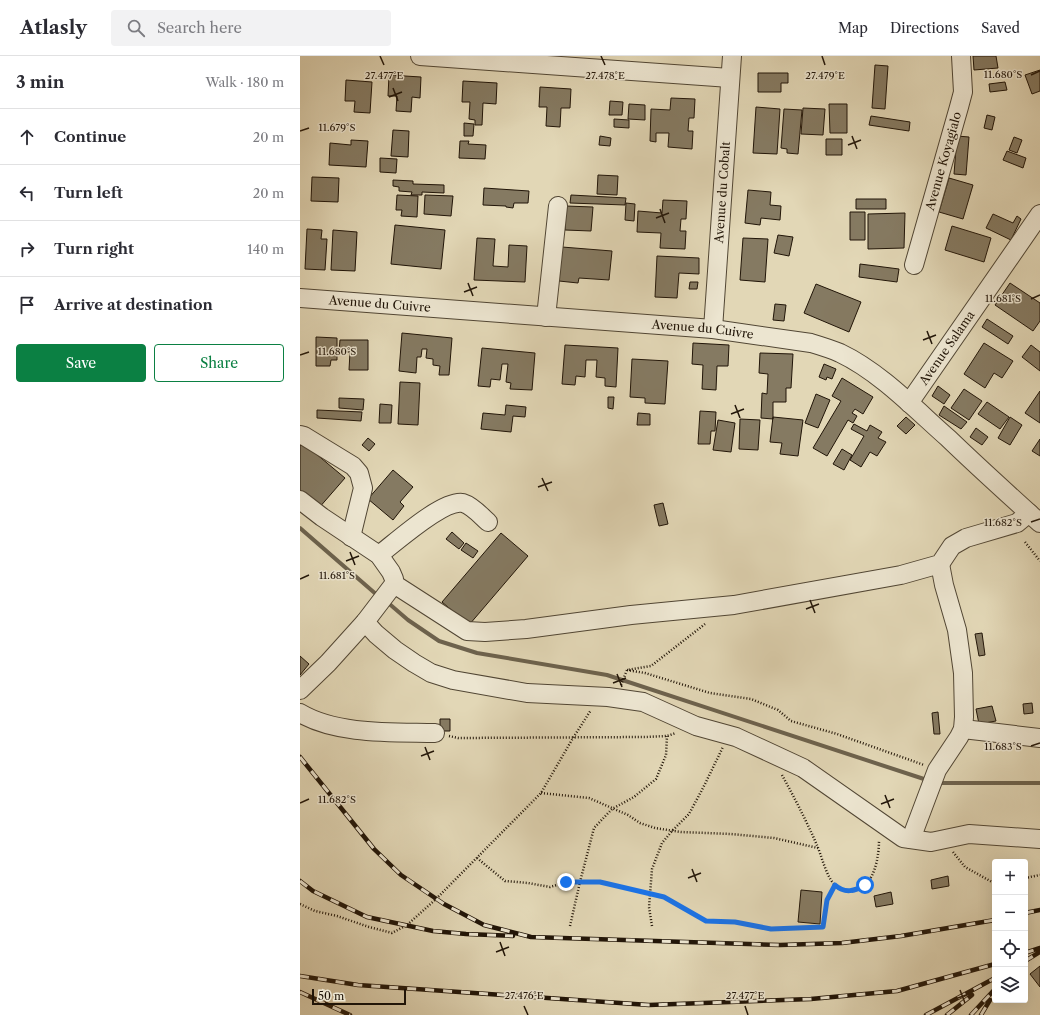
<!DOCTYPE html>
<meta charset="utf-8">
<style>
body{margin:0;font-family:"Libre Caslon Text",serif;background:#f2f2f3;color:#2b2b33}
.controls{position:absolute;right:12px;bottom:12px;display:grid;overflow:hidden;border-radius:4px;box-shadow:0 4px 16px #0002}
.controls button{width:36px;height:36px;display:grid;place-items:center;padding:0;border:0;border-bottom:1px solid #e1e1e2;background:#fff;color:#2b2b33;font:20px sans-serif}
.scale{position:absolute;left:12px;bottom:10px;width:94px;box-sizing:border-box;padding-left:4px;border:2px solid #211508;border-top:0;font-size:11px;line-height:14px;white-space:nowrap;color:#211508;-webkit-text-stroke:3px #ece5d0;paint-order:stroke}
.stop{position:absolute;width:12px;height:12px;margin:-9px;border:3px solid #1a73e8;border-radius:50%;background:#fff}
.stop.end{background:#1a73e8;border-color:#fff;box-shadow:0 1px 4px #0008}
.list{margin:0;padding:0;list-style:none}
h2{display:flex;justify-content:space-between;align-items:center;height:52px;margin:0;padding:0 16px;font-size:17px}
h2 small{font-size:13px;font-weight:400;color:#7c7c81}
.list li{display:grid;grid-template-columns:26px 1fr auto;gap:12px;align-items:center;box-sizing:border-box;height:56px;padding:0 16px;border-top:1px solid #e1e1e2}
.list b{display:block;font-size:15px;white-space:nowrap}
.list em{font-size:13px;font-style:normal;color:#7c7c81}
.actions{display:flex;gap:8px;padding:12px 16px}
.actions a{flex:1;padding:9px 0;border:1px solid #0b8043;border-radius:4px;text-align:center;font-size:14px;color:#0b8043}
.actions .main{background:#0b8043;color:#fff}
.icon{flex:none;width:22px;height:22px;fill:none;stroke:currentColor;stroke-width:2;stroke-linecap:round;stroke-linejoin:round}
.map{position:relative;flex:none;width:740px;height:959px;overflow:hidden}
header{display:flex;align-items:center;gap:24px;box-sizing:border-box;height:56px;padding:0 20px;background:#fff;border-bottom:1px solid #e1e1e2}
header strong{font-size:19px}
nav{display:flex;gap:22px;margin-inline-start:auto;font-size:14px}
.search{width:280px;height:36px;background:#f2f2f3;display:flex;align-items:center;gap:10px;box-sizing:border-box;padding:0 14px;border-radius:4px;color:#7c7c81;font-size:15px}
main{display:flex}
aside{flex:1;background:#fff}
.map>svg:first-child{display:block}
</style>
<header>
<strong>Atlasly</strong>
<div class="search"><svg class="icon" aria-label="search" viewBox="0 0 24 24"><circle cx="10" cy="10" r="6"/><path d="M15 15l6 6"/></svg>Search here</div>
<nav><a>Map</a><a>Directions</a><a>Saved</a></nav>
</header>
<main>
<aside>
<h2>3 min<small>Walk · 180 m</small></h2>
<ul class="list">
<li><svg class="icon" aria-label="ahead" viewBox="0 0 24 24"><path d="M12 20V5M6 11l6-6 6 6"/></svg><div><b>Continue</b></div><em>20 m</em></li>
<li><svg class="icon" aria-label="left" viewBox="0 0 24 24"><path d="M17 20v-9H6M10 6l-5 5 5 5"/></svg><div><b>Turn left</b></div><em>20 m</em></li>
<li><svg class="icon" aria-label="right" viewBox="0 0 24 24"><path d="M7 20v-9h11M14 6l5 5-5 5"/></svg><div><b>Turn right</b></div><em>140 m</em></li>
<li><svg class="icon" aria-label="arrive" viewBox="0 0 24 24"><path d="M6 21V4h12l-3 4 3 4H6"/></svg><div><b>Arrive at destination</b></div></li>
</ul>
<div class="actions"><a class="main">Save</a><a>Share</a></div>
</aside>
<div class="map">
<svg width="740" height="959" viewBox="0 0 740 959">
<rect width="100%" height="100%" fill="#e2d7b6"/>
<filter id="stains"><feTurbulence type="fractalNoise" baseFrequency=".005" numOctaves="4"/><feColorMatrix values="0 0 0 0 .2 0 0 0 0 .09 0 0 0 0 .02 0 0 0 .5 -.17"/></filter>
<radialGradient id="worn" r=".72"><stop offset=".6" stop-color="#630" stop-opacity="0"/><stop offset="1" stop-color="#630" stop-opacity=".3"/></radialGradient>
<g fill="none" stroke-linecap="round" stroke-linejoin="round">
<path stroke="#6d624d" stroke-width="4" d="M0 472 77 539
M86 545 108 564 139 585 177 597 307 619 627 724
M638 727H740"/>
</g>
<path fill="#857a62" stroke="#211508" d="M673 0H696L698 12 674 14Z
M575 9 588 10 585 53 572 52Z
M740 14V35L732 38 725 19Z
M458 17H488V27H481V36H458Z
M89 19 121 21 120 42 112 41 111 56 96 55 97 40H88Z
M46 24 72 26 70 57 54 56 55 45H45Z
M163 25 197 27 196 48 183 47 182 69H175V64L169 63 170 46H162Z
M705 26 707 34 690 36 689 28Z
M240 31 271 33 270 52H261L260 71 246 70 247 51H239Z
M371 42 395 43 394 62H389L388 75H393L392 93 368 91 369 77H356V86L350 85 351 53 370 54Z
M310 45 323 46 322 59H309Z
M329 48 345 49V64L328 63Z
M529 48H547V77H530Z
M456 51 480 53 477 98 453 97Z
M503 52 525 53 523 79 501 78Z
M484 53 502 54 498 98 487 97V93L481 92Z
M687 59 695 61 692 74 684 72Z
M571 60 610 66 609 75 569 69Z
M314 63 329 64V72L314 71Z
M164 67 174 68 173 80H164Z
M93 74 109 75 108 101 91 100Z
M300 80 311 82 310 90 299 89Z
M657 80 669 81 666 119 654 118Z
M714 81 722 84 717 97 709 94Z
M526 83H542V99H526Z
M51 84 68 85 66 111 29 109 30 87 51 89Z
M160 85H169L168 88 186 89 185 103 159 102Z
M707 95 726 102 723 112 703 104Z
M80 102 97 103 96 117 80 116Z
M298 119 318 120 317 139 297 138Z
M12 121 39 122 38 146 11 145Z
M649 122 673 129 663 163 639 156Z
M93 124 113 125V128L144 129V137L122 136V139H111L112 136 99 135V131L93 130Z
M184 132 229 135 228 147H214L213 152 206 151V150L183 149Z
M448 134 471 136 470 149 481 150 480 164 461 162 460 169 445 167Z
M97 139 118 140 117 161 101 160 102 154H96Z
M125 139 153 140 151 160 124 158Z
M271 139 326 142 325 149 270 147Z
M556 143H586V153H556Z
M363 144 387 145 386 163H381L380 175H386L385 193 360 192 361 177 337 176 338 155 362 157Z
M326 147 335 148 334 165 325 164Z
M266 150 293 151 291 175 265 174Z
M550 156H565V184H550Z
M605 157 604 192 568 193V158Z
M693 158 713 167 717 160 721 163 711 184 686 172Z
M95 169 145 174 141 213 91 208Z
M652 170 691 182 684 206 645 194Z
M7 173 22 174 21 183H27L25 214 5 213Z
M33 174 57 176 55 215 31 214Z
M478 179 493 181 489 200 474 197Z
M177 182 195 183 193 210 208 211 209 189 227 190 225 226 174 224Z
M443 182 468 183 465 226 440 224Z
M262 191 312 195 309 224 279 222 278 227 259 225Z
M357 200 399 202V218L379 217 377 242 355 241Z
M560 208 599 213 597 226 559 221Z
M390 226H398L397 233H389Z
M710 227 740 247V265L733 275 695 249Z
M516 228 561 246 549 276 504 257Z
M475 248 486 249 484 265 473 264Z
M687 263 713 280 708 288 682 271Z
M102 277 152 282 149 319H139L140 310 133 309V303L126 302 127 293H122L121 301H117L116 317 99 315Z
M16 281 37 282V304H31L30 310H16Z
M40 284H68V314H49L50 296H39Z
M393 287 429 289 428 310H417L416 334 402 333 403 309 392 308Z
M684 287 713 305 702 322 694 317 685 332 664 318Z
M265 289 318 292 316 331 305 330V322L296 321 297 304H286L285 321 276 320 275 329 262 328Z
M731 289 740 296V315L722 301Z
M182 292 235 297 232 334 210 333 211 327 206 326 208 308H202L200 324 191 323 190 331 178 330Z
M460 297 493 298 491 332H486V346H473V363L461 362 462 337 467 338 468 318 459 317Z
M332 303 368 305 365 348 345 347V342L330 341Z
M524 308 536 313 532 323 527 321 526 324 519 321Z
M542 322 573 341 563 358 555 353 552 357 557 360 553 367 548 364 527 400 513 392 541 345 532 340Z
M100 326 120 327 118 369 98 368Z
M638 330 650 339 644 348 632 340Z
M664 333 682 345 669 364 651 352Z
M740 335V367L725 357Z
M516 338 530 344 518 372 505 367Z
M308 341H314L313 353 308 352Z
M39 342 64 343 63 354 39 352Z
M687 346 709 361 700 373 678 358Z
M80 348 92 349 91 367H79Z
M206 349 226 351 225 361 213 360 211 376 181 373 183 357 205 359Z
M644 350 667 366 661 373 639 359Z
M17 354 62 356 61 365 17 362Z
M400 355 416 356 415 375H411L410 388H398Z
M338 357 350 358V369H337Z
M473 361 503 364 498 400 480 398 482 387 470 386Z
M606 361 615 369 606 378 597 370Z
M710 361 722 369 710 389 698 382Z
M440 363 460 364 458 394 439 393Z
M418 364 435 367 431 396 413 394Z
M554 368 567 375 570 369 582 376 578 382 586 386 577 400 570 396 561 411 550 404 564 380 551 373Z
M676 372 688 381 682 389 670 381Z
M68 382 75 388 69 395 62 389Z
M740 383V400L732 395Z
M3 387 45 422 18 453 0 438V390Z
M542 393 552 399 544 414 533 408Z
M93 414 113 431 100 446 104 450 93 464 68 443Z
M363 447 368 468 359 470 354 449Z
M152 476 164 487 159 493 146 483Z
M201 477 228 500 169 569 142 546Z
M166 487 178 495 173 502 161 494Z
M682 577 685 599 679 600 675 578Z
M0 600 9 608 0 619Z
M732 647 733 657 724 658 723 648Z
M692 650 696 665 679 668 676 653Z
M638 656 640 678H634L632 657Z
M140 663H150V675H140Z
M648 820 649 830 632 833 631 824Z
M501 834 522 836 520 868 498 866Z
M591 836 593 848 576 851 574 840Z
M740 910V931L730 918Z"/>
<g fill="none" stroke-linecap="round" stroke-linejoin="round">
<defs>
<g id="minor">
<path d="M120 0 430 22"/>
<path id="s1" d="M614 209 659 51 663 36 661 0"/>
<path id="s2" d="M0 242 413 273 511 287C521 290 531 293 540 297 580 316 615 353 648 382 678 411 709 439 740 467"/>
<path d="M246 261 258 150"/>
<path id="s3" d="M413 273 432 0"/>
<path id="s4" d="M609 347 740 158"/>
<path d="M0 379 4 380 53 410 59 417 63 432 51 481"/>
<path d="M0 444 22 461 79 499 91 516 94 523V528L65 566 28 607 0 634"/>
<path d="M79 499C95 487 143 443 163 447 173 450 181 460 188 466"/>
<path d="M94 528 167 575 185 576 226 573 331 559 434 549 601 519 640 508 652 490 666 482 717 467 729 457"/>
<path d="M65 566 76 578 95 594 114 607 131 617 153 624 227 637 308 641 343 646 396 670 436 681 503 712 603 782 631 786 669 778 740 783"/>
<path d="M0 657C37 679 93 676 135 677"/>
<path d="M663 673 740 682"/>
<path d="M611 783 637 714 659 681 663 673 664 661 663 617 657 574 644 529 640 508"/>
</g>
</defs>
<use href="#minor" stroke="#514634" stroke-width="20"/>
<path stroke="#211508" stroke-width="2.5" stroke-dasharray="1 2" stroke-linecap="butt" d="M725 486 740 505
M327 614 345 617 410 637 451 643 478 654 491 665 537 678 624 709
M321 629 327 614 351 610 405 568
M149 680 158 682 345 681 367 680 376 677
M482 719C494 741 506 764 516 787 522 800 526 822 537 831 545 838 557 836 565 829 576 819 579 798 579 784
M241 737 289 742 328 759 340 767 355 772 381 776 431 778 474 782 518 792
M653 796 665 811 692 826H695
M177 802 205 825 228 827 250 831 267 826H300L363 841 406 865 435 866 471 873 523 871 527 844 535 829
M725 822 740 819
M0 848 15 855 37 860 69 871 92 877 107 869 136 843 241 737 273 682 291 654
M270 870 280 826 294 772 312 753 334 741 356 723 366 699 367 680
M352 870 349 851 352 813 362 787 372 775 389 758 403 732 423 691"/>
<use href="#minor" stroke="#ece5d0" stroke-width="18"/>
<defs>
<path id="rail" d="M0 701 74 793 101 819 144 848 184 869 231 881 480 889 542 887 601 880 695 864
M0 825 13 835 67 861 133 875 166 878 213 880
M725 857 740 854
M725 897 740 892
M725 905 740 896
M0 920 58 929 349 949 511 943 597 935 695 908
M0 936 50 959
M626 959 695 922
M647 959 672 939
M671 959 695 933
M681 959 690 944"/>
</defs>
<use href="#rail" stroke="#211508" stroke-width="4.5"/>
<use href="#rail" stroke="#ece5d0" stroke-width="3" stroke-dasharray="9" stroke-linecap="butt"/>
</g>
<g fill="none" stroke-linecap="round" stroke-linejoin="round">
<path stroke="#1a73e8" stroke-width="5" d="M266 826H300L364 841 406 865 435 866 471 873 523 871 527 844 535 829C545 838 555 835 565 829"/>
</g>
<path fill="none" stroke="#211508" stroke-width="1.5" d="M80 0 84 9M301 0 305 9M522 0 525 9M731 19 740 15M93 32 98 45M89 41 102 36M0 75 9 72M552 80 557 93M548 89 561 84M360 153 365 167M356 162 369 157M168 227 173 240M164 236 177 231M731 243 740 239M627 275 632 288M623 284 636 279M0 299 9 296M435 349 440 362M431 358 444 353M242 422 248 435M238 431 252 426M731 466 740 463M50 496 55 509M46 505 59 500M0 523 9 519M510 544 515 557M506 553 519 548M317 618 322 631M313 627 326 622M731 690 740 687M125 691 130 704M121 700 134 695M585 739 590 752M0 747 9 743M581 748 594 743M392 813 397 826M388 822 401 817M200 886 205 900M196 896 209 891M660 934 665 947M655 943 669 938M224 950 228 959M445 950 448 959"/>
<g text-anchor="middle" stroke-width="3" stroke-linejoin="round" paint-order="stroke">
<g font-size="12" fill="#211508" stroke="#ece5d0">
<text dy="4" stroke="none"><textPath href="#s1" startOffset="108">Avenue Koyagialo</textPath></text>
<text dy="4" stroke="none"><textPath href="#s3" startOffset="137">Avenue du Cobalt</textPath></text>
<text dy="4" stroke="none"><textPath href="#s2" startOffset="80">Avenue du Cuivre</textPath></text>
<text dy="4" stroke="none"><textPath href="#s2" startOffset="404">Avenue du Cuivre</textPath></text>
<text dy="4" stroke="none"><textPath href="#s4" startOffset="67">Avenue Salama</textPath></text>
</g>
</g>
<g font-size="10" text-anchor="middle" fill="#211508" stroke="#ece5d0" stroke-width="3" stroke-linejoin="round" paint-order="stroke">
<text x="703" y="22">11.680°S</text>
<text x="84" y="23">27.477°E</text>
<text x="305" y="23">27.478°E</text>
<text x="525" y="23">27.479°E</text>
<text x="37" y="75">11.679°S</text>
<text x="703" y="246">11.681°S</text>
<text x="37" y="299">11.680°S</text>
<text x="703" y="470">11.682°S</text>
<text x="37" y="523">11.681°S</text>
<text x="703" y="694">11.683°S</text>
<text x="37" y="747">11.682°S</text>
<text x="224" y="943">27.476°E</text>
<text x="445" y="943">27.477°E</text>
</g>
<rect width="100%" height="100%" filter="url(#stains)"/>
<rect width="100%" height="100%" fill="url(#worn)"/>
</svg>
<div class="controls">
<button>+</button>
<button>−</button>
<button><svg class="icon" aria-label="locate" viewBox="0 0 24 24"><circle cx="12" cy="12" r="6"/><path d="M12 2v4M12 18v4M2 12h4M18 12h4"/></svg></button>
<button><svg class="icon" aria-label="layers" viewBox="0 0 24 24"><path d="M12 4l9 5-9 5-9-5zM3 14l9 5 9-5"/></svg></button>
</div>
<div class="scale">50 m</div>
<div class="stop" style="left:565px;top:829px"></div>
<div class="stop end" style="left:266px;top:826px"></div>
</div>
</main>
